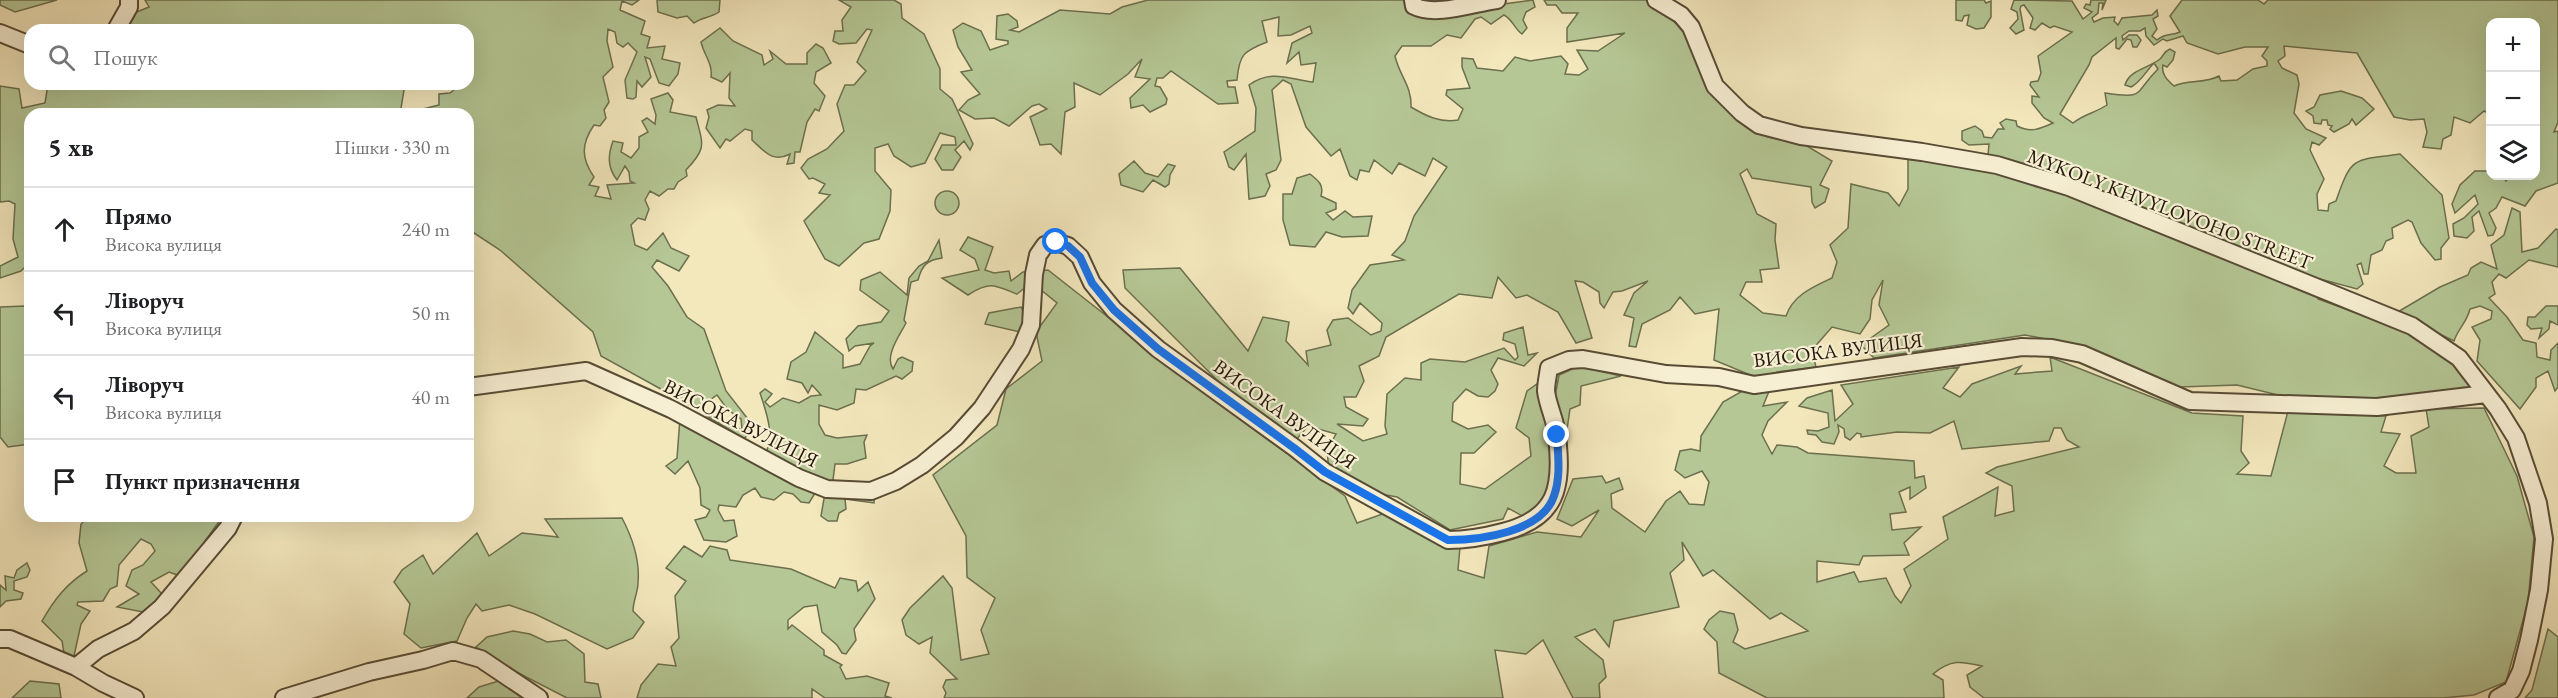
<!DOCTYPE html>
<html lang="uk">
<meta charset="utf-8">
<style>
body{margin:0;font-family:"EB Garamond",serif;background:#f2f2f2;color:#202124}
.controls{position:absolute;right:18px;top:18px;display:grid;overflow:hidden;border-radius:12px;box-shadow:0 6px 24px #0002}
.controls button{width:54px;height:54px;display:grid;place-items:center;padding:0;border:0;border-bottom:2px solid #e0e0e0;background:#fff;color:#202124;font:30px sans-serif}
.stop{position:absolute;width:18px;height:18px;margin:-14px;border:4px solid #1a73e8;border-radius:50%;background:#fff}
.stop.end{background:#1a73e8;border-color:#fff;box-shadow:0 2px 6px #0008}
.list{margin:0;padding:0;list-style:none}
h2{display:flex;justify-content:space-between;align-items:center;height:78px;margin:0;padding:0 24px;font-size:26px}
h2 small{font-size:20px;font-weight:400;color:#757577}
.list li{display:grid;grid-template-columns:39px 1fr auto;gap:18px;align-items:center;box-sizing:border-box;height:84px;padding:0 24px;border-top:2px solid #e0e0e0}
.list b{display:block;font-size:22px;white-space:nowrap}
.list p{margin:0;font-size:20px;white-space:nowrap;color:#757577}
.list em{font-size:20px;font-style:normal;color:#757577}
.icon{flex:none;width:33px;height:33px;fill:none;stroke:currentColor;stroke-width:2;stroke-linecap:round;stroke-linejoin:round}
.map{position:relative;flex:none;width:2558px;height:698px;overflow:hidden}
.search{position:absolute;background:#fff;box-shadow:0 6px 24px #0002;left:24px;top:24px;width:450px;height:66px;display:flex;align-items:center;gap:15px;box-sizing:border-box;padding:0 21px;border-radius:18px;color:#757577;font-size:22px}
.panel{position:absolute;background:#fff;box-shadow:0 6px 24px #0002;left:24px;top:108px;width:450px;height:414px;border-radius:18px}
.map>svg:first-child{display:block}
</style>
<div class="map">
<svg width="2558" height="698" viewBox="0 0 2558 698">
<rect width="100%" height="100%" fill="#f3e7bc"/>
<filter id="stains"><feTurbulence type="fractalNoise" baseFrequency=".00333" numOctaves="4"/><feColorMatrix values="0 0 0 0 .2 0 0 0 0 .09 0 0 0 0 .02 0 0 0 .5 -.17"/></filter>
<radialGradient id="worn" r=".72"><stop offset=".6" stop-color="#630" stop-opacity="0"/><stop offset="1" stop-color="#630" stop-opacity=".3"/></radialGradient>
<path fill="#b5c795" stroke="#6c6f4e" stroke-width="1.5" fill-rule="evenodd" d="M0 0H57L15 12 0 5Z
M145 0H639L632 5 622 1 620 10 645 21 641 34 650 37 647 48 665 46 662 59 680 63 678 74 669 86 659 83 650 59 645 57 651 77 642 87 637 81 636 97 633 99 627 98 625 80 637 52 628 43 623 47 617 43 615 32 608 29 607 41 613 67 603 77 609 102 604 110 606 118 600 126 594 125C581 144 581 158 594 177L589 185 599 187 595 196 611 199 607 185 634 183 630 181 629 172 625 166 617 180C607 167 608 155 613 141L623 143 621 152 631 158 639 148V137L648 132 642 121 647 118 655 124 656 115 651 99 668 93 673 100 670 112 696 117C703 145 707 148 686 170L687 176 678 182 674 189H668L659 196 650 191 645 200 649 209 645 220 638 218 631 225 635 245 647 250 663 233 671 248 689 256 679 271 657 260 652 267 668 286 687 317 704 329 726 391 751 423 745 439 705 415 719 418 742 430 741 419 728 410 717 395 697 409 601 356 593 332 500 250 468 229V114H421L419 110 439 105V94L450 93 455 89 453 84H468V30H124L134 13 149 7Z
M657 0H720L719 12C710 18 702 17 694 23L687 16 677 18 658 12Z
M839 0H894L901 4 902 18 924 34 940 69V89L952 99 973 144 970 150 964 141 955 150 961 157 953 170H942L935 159 942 145H956L955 137 940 133 925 163 911 167 894 156 888 144 875 148V171L891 190 890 211 879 239 864 243 839 266 825 259 804 221 830 195 819 193 825 184 813 178 809 179 801 168 808 159 827 149 844 131 837 104 845 85H854L866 71 857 62 872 30 867 29 856 43 839 44 833 41 835 31H843L842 20 851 7Z
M1148 0H1484L1480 7 1533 0 1535 7 1526 12 1523 20 1527 28 1522 34C1514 28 1513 20 1504 15L1491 24 1481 17 1475 19 1461 38 1447 35 1431 46H1402L1395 56C1399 75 1412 86 1411 107 1426 116 1440 123 1458 120L1463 109 1446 95 1447 90 1470 88 1462 67V58L1473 59 1477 68 1503 71 1515 57 1530 61 1561 56 1568 64 1565 74 1579 75 1588 69 1577 50 1598 51 1625 33 1567 42V28L1578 13H1562L1556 5H1547L1544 0H1660L1669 17 1683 30 1741 122 1768 137 1807 146 1832 161 1820 185 1829 189 1825 202 1815 208 1812 202 1811 187 1752 178 1747 169 1740 174 1757 214 1776 224 1775 240 1779 268 1760 270 1762 282H1746L1740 295 1763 313 1786 316C1793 295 1813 287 1832 278L1837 262 1830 245 1848 228 1851 184 1888 193 1899 206 1908 189V154L2020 164 1988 155 1989 144 1969 145 1962 140V131L1975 126 1982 131 1984 137 1992 138 1998 129H2004L2000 123 2006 119 2016 121 2017 126C2031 133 2040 129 2053 123L2044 118 2032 103V96L2039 97 2030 85 2031 82 2038 81 2041 73 2038 56 2072 32 2054 26 2050 28 2042 23 2035 30 2030 28 2033 18 2024 5 2021 6 2020 9 2024 30 2016 34 2010 28 2018 19 2017 12 2011 9 2014 0 2072 1 2083 19 2092 12 2084 8 2086 4 2090 5 2091 0H2106L2102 10 2103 3H2099L2098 13 2092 18 2094 22 2103 18 2115 17 2114 21 2118 25 2122 18 2152 15 2157 10 2158 16 2153 19 2157 29 2152 36 2157 40C2165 33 2171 36 2180 32L2170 16 2182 0H2258L2264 4 2268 0H2558V122L2554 132 2558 131V183L2536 191 2525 206 2502 197 2496 208 2489 213 2496 228 2493 235 2488 236 2479 211 2472 217 2474 231 2467 238 2454 236 2453 224 2464 218 2478 204 2475 195 2455 213 2452 204 2460 185 2475 171H2490V176H2503L2506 181 2510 176H2536V22H2490V114L2484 111 2470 123 2454 117 2451 135 2443 139 2441 149 2423 147 2427 132 2424 119 2410 120 2394 117 2357 53 2284 46 2285 56 2278 61 2282 68 2297 75 2299 84 2294 113 2306 129 2326 138 2319 145 2312 142 2310 150 2324 179 2317 194 2318 210 2328 211 2329 204 2336 201C2352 154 2354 161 2400 154L2442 195 2449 238 2441 248V259L2435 260 2421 243 2412 222 2408 220 2392 228 2393 238 2386 241 2382 250 2371 255 2368 274H2364L2361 263 2357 265 2363 284 2357 289 2320 279 2318 299 2420 336 2457 363 2471 382 2466 391 2374 398 2282 396 2237 385 2180 387 2087 347 2025 335 1874 358 1861 345 1889 325 1879 305 1883 280 1872 300 1870 319 1860 334 1832 327 1812 350 1816 367 1777 372 1763 406 1787 402 1768 421 1762 435 1772 454 1777 445 1797 447 1808 453 1914 461 1915 478 1924 476 1926 488 1910 499V487L1899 492 1906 512 1890 514 1892 530 1921 527 1904 543 1909 555 1863 556 1859 565 1817 561V582L1854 572 1859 582 1886 578 1895 596 1901 603 1911 586 1904 569 1948 539 1943 517 1998 487 1995 516 2014 511 2012 486 1986 473 1997 467 2079 447 2067 440 2061 428H2054L2049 441 1962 449 1954 421 1930 433 1897 432 1861 437V434L1857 433 1850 440 1845 437 1844 429 1838 425 1839 432 1834 444 1822 442 1816 435 1808 434 1807 430 1818 431 1829 427 1828 413 1799 406 1807 398 1832 390 1835 421 1853 404 1841 385 1959 367 1943 388 1960 397 1972 384 2021 366 2015 374 2052 371 2050 357 2192 413 2243 416 2241 451 2249 463 2237 474 2271 476 2288 411 2386 416 2381 432 2400 434 2384 466 2396 473H2416L2411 436 2429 427 2426 409 2484 408 2517 476 2534 537 2528 602 2506 682 2474 695 2443 698H1984L1970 687 1967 675 1982 666C1961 661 1951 659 1933 674L1943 680 1944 698H1767L1719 673 1717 642 1704 629 1709 620 1720 611 1734 614 1738 630 1733 642 1745 649 1808 631 1781 613 1770 619 1713 570 1703 576 1682 542 1684 560 1670 573 1679 607 1614 621 1609 647 1595 629 1575 637 1603 660 1606 677 1599 684 1600 698H1573L1543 640 1526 654 1495 650 1503 698H944L946 693 943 687 946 680 957 679 930 653 932 637 919 644 906 635 902 620 910 608 943 576 952 588 961 660 989 654 981 630 995 598 967 577 966 536 933 475 997 425 1006 389 1042 361 1036 332 1057 303 1041 290 1026 287 1017 294C994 285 990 281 968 295L942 278 979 270 975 259 960 250 968 237 993 247 985 270 994 273 1009 271 1011 281 1023 272 1048 270 1215 401 1345 496 1357 523 1388 512 1460 547 1458 570 1484 578 1489 546 1537 532 1581 537 1599 510 1572 526 1557 519 1573 479 1602 476 1606 483 1619 478 1623 489 1611 494 1612 508 1645 532 1666 501 1680 491 1689 504 1704 505 1709 482 1702 471 1685 478 1675 470 1680 451 1691 449 1700 451 1701 436 1723 402 1774 373 1755 377 1714 360 1719 309 1695 314 1680 297 1670 310 1642 324 1636 347 1629 346 1634 318 1624 315 1634 293 1648 281 1622 291 1613 292 1604 308 1600 303 1599 292 1583 282 1575 281 1592 338 1576 343 1558 312 1527 295 1516 298 1498 277 1492 298 1459 294 1386 337 1379 356 1359 366 1364 381 1356 397H1344L1346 407 1368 419 1363 426 1337 424 1363 441 1387 434 1385 426 1387 394 1405 378 1421 380V363L1430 359 1465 362 1504 348 1515 360 1518 357 1515 344 1503 340 1504 333 1523 327 1528 355 1537 353 1524 366 1498 358 1491 370 1498 384 1495 391 1488 397 1478 396 1466 389 1453 403 1452 421 1468 429 1488 425 1496 432 1474 453H1461L1460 484 1485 489 1531 456 1529 438 1516 428 1527 391 1537 384 1554 402 1559 375 1579 366 1621 376 1581 386 1580 405 1570 409 1563 457 1544 502 1526 518 1508 508 1503 519 1450 530 1397 497 1370 492 1329 471 1327 450 1336 434 1308 426 1295 441 1226 389 1125 288 1123 270 1180 268 1248 351 1263 317 1289 322 1286 341 1308 365 1306 351 1331 345 1327 330 1333 320 1348 318 1371 335 1381 331 1382 323 1360 303 1353 314 1348 308 1352 290 1370 265 1404 260 1392 255 1405 241 1414 216 1447 167 1433 158 1425 176 1399 163 1392 174 1374 160 1369 172 1360 170 1357 180 1350 176 1340 149 1331 156 1306 127 1291 84 1283 80 1272 90 1281 160 1276 170 1266 174 1270 186 1265 196 1249 199 1246 154 1234 170 1229 167 1224 152 1255 131 1256 108 1249 85C1271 69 1289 79 1313 82L1316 63 1301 65 1299 52 1287 63 1292 43 1312 33 1310 26 1291 35 1278 36 1279 17 1262 21 1267 42C1244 51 1239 54 1237 80L1227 81 1228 87H1235L1238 103 1218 104 1171 71 1163 78H1157L1155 86 1160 87 1167 99 1166 104 1150 112 1143 105 1131 108 1130 98 1150 79 1135 77 1142 59 1128 74 1100 95 1074 83 1075 107 1065 112 1061 154 1051 144 1040 145 1030 117 1047 109 1039 104 1032 106 1009 126 994 118 975 119 959 110 968 100 980 94 961 72 972 70 958 47 953 30 963 23 981 31 990 50 1008 44V41L996 39 997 16 1008 14 1017 21 1018 27 1010 30 1019 32 1060 10 1110 14 1122 7ZM2145 28 2146 36 2154 45 2163 39 2167 41 2183 36 2187 43 2218 54 2245 47H2268L2262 56 2267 61V66L2253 69 2237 80 2221 81 2219 76C2205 84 2188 79 2174 86 2167 80 2161 74 2163 65L2167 67 2173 60 2175 52 2170 49C2163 52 2164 55 2160 59 2149 68 2129 70 2125 85L2131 87C2140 83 2147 70 2154 63L2158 69C2133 94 2146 99 2105 93L2107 105C2095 113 2084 114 2073 123L2060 114 2089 65 2092 57 2116 38V48L2119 49 2127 39 2131 40 2133 47H2137L2141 40 2137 35H2129L2123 40 2122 36 2129 31H2140Z
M1956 0H1984L1986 3 1991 1V17L1984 28 1976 29 1967 25 1969 15 1964 16 1962 21 1956 20Z
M720 28 733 41 762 55 764 65 773 59 770 51 786 64H807V53L816 44 823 48 831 63 816 72 814 83 825 96 819 111 815 109 807 122 800 152H795L794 163 787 164 790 154C773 163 765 152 752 140V131L745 129 730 141 726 139 720 148 706 128 709 117 707 110 718 105 735 106 729 98 730 73 722 82 711 77C713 64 704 55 701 42Z
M48 84H405L400 114H30V262L21 271 0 278V266L18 257 13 239 15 204 9 201 0 202V86L19 89 22 108 45 103Z
M2341 91 2362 98 2374 109 2356 125 2352 119 2349 124 2334 132 2330 129 2332 126 2328 125 2327 120H2322L2321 124 2314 123 2313 116 2306 111 2314 107 2320 95Z
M1134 161 1145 173 1158 177 1168 164 1175 166 1170 175 1169 184 1165 187 1153 180 1143 192 1121 185 1119 174Z
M1310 174C1319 181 1324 185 1321 196L1336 203V209L1326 213 1333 220 1345 211 1353 217 1372 216 1368 236 1342 237 1326 232 1315 247 1290 245 1283 220V194H1292L1297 178Z
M935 203a12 12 0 1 1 24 0a12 12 0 1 1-24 0Z
M2512 208 2520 212 2522 252 2538 248 2556 229 2558 230V267L2529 260 2506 278 2499 274 2492 282 2495 294 2489 298 2507 317 2523 340 2536 343 2537 357 2550 360 2551 350 2558 343V387L2555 391 2548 371 2536 378V387L2520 409 2477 361 2480 340 2472 327 2491 319 2492 311 2480 306 2470 309C2467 322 2458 329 2454 341L2396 313 2440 287 2468 275 2471 268 2481 262 2497 269 2491 245 2504 235Z
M939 240 942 258C927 260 922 265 918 280L911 282 904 320 906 323C900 335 884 356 893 369L898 359 902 357 913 362 912 371 902 379 896 376 866 390 856 389 854 403 837 410 819 405V424L825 435 837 438 867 435 864 442 866 458 847 464H835L832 488 875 490 874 503 845 499 846 509 839 513 837 521H828L821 516 825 493H815L809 503 801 502 793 494 784 492 774 500 761 497 755 488 743 495 736 507 719 505 718 510 724 521 734 520 737 536 726 542 704 540 695 520 706 517 710 510 701 505 700 488 688 461 675 474 666 466 677 458 680 418 762 461C776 438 768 417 760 393L765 389 772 394 765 402 770 407 783 398 799 403 811 396 821 395 812 385 808 393 802 383 787 379 791 362 806 352 815 332 843 355V368L860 364 870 346 874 343 855 346 849 351 846 339 858 326 881 322 889 311 860 290 861 280 880 272 907 295 909 278 919 266 928 261Z
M26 306 30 316V444L8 447 0 437V307Z
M2546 306H2558V325L2550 321 2549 329 2539 338 2542 328 2531 329 2527 325 2528 317H2535Z
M1021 307 1028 319 1020 332 985 324 989 313Z
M90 516 104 519 107 516H223L180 576 169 572 151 582 162 594 172 588 143 612 117 607 139 594 126 586 132 570 143 565 155 551 151 544 141 539 119 565 117 586 110 589 103 601 78 602 77 605 90 611 81 624 74 656 69 658 64 653 62 641 42 621C54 600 66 584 87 571L79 543 81 524Z
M622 518C632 537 640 561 638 583 638 592 633 601 633 611L644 622 633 638 607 649 535 614 509 605 482 611 476 604 467 618 457 641 421 648 404 634 410 604 394 582 402 570 423 555 433 574 477 533 489 556 522 533 558 537 545 519Z
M684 546 702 557 710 546 727 550 730 560 791 569 835 588 840 578 856 581 858 591 868 582 875 599 854 629 856 640 846 654 842 653 837 645 822 632 817 605 804 607 788 620V629L792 625 824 650V655L842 665 840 667 846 679 867 676 889 683 885 696 892 698H825L812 689V698H637L641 685 658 664 676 666 671 647 679 638 675 596 686 581 666 568Z
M27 563 30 570 27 577 14 581V590L23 593 21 599 6 601 0 607V585L6 590 5 576 14 578 17 570Z
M2548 629 2558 637V698H2525L2532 690Z
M513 631 530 634 547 642 566 640 584 654 585 682 598 684 601 698H567L503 665 476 647 487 637Z
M505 679 533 698H467L479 687Z
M30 681 59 684 61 698H12Z"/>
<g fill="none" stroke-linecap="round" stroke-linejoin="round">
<defs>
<path id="minor" d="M1413 0 1414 6C1435 17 1474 3 1497 0
M1656 0 1681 15 1691 27 1715 86 1742 113 1759 125 1801 136 1922 152 1997 165 2069 187 2412 326 2459 358 2498 409 2516 438 2538 503 2544 539 2539 590 2529 640 2521 671 2512 690 2498 698
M116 30 129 7V0
M0 33 30 45
M468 387 586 371 671 409 799 478 827 489 871 491 896 481 922 465 956 437 982 408 1021 349 1031 325 1034 274 1038 255 1045 245 1056 242 1068 246 1080 257 1092 283 1114 310 1158 349 1295 448 1325 472 1448 540C1468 540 1484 537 1503 532 1557 518 1563 488 1557 436 1556 421 1548 407 1546 391 1546 384 1548 375 1549 368L1569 360 1583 359 1666 374 1719 377 1754 385 2022 347 2052 348 2082 354 2190 401 2377 407 2486 394
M0 639H10L76 667 103 683 135 698
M76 667 98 649 134 631 162 607 228 528 234 516
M284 698 369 672 423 660 453 651 481 659 539 698"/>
</defs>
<use href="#minor" stroke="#584b35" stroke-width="20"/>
<use href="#minor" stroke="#f7efd3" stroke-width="16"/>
</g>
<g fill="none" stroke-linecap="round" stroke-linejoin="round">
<path stroke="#1a73e8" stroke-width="8" d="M1056 242 1068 246 1080 257 1092 283 1114 310 1158 349 1294 448 1325 472 1448 540C1481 540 1542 532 1554 496 1561 476 1558 456 1557 435"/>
</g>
<g text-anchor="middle" stroke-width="4.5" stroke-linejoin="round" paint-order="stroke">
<g font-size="20" fill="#241708" stroke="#f7efd3">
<text transform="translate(2170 209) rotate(21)" y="7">MYKOLY KHVYLOVOHO STREET</text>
<text transform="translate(1838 350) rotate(-7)" y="7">ВИСОКА ВУЛИЦЯ</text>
<text transform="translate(1285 414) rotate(36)" y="7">ВИСОКА ВУЛИЦЯ</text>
<text transform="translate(741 423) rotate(27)" y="7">ВИСОКА ВУЛИЦЯ</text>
</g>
</g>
<rect width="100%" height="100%" filter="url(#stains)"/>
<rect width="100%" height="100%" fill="url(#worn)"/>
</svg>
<div class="controls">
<button>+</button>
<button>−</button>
<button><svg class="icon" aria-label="layers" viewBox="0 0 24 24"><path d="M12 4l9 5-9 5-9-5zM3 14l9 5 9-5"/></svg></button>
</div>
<div class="stop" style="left:1056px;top:242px"></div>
<div class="stop end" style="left:1557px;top:435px"></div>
<div class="search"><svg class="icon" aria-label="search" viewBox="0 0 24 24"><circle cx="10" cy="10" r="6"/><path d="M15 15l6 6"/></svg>Пошук</div>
<section class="panel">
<h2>5 хв<small>Пішки · 330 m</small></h2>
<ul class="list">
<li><svg class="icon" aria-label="ahead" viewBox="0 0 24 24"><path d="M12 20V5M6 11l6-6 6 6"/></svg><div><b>Прямо</b><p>Висока вулиця</p></div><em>240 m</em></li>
<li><svg class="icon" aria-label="left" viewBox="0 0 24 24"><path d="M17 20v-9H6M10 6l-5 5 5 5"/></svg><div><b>Ліворуч</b><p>Висока вулиця</p></div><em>50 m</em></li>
<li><svg class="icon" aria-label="left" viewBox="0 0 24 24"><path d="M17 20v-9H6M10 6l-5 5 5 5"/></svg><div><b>Ліворуч</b><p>Висока вулиця</p></div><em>40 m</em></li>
<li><svg class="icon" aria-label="arrive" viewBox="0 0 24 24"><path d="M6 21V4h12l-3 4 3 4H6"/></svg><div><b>Пункт призначення</b></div></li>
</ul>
</section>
</div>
